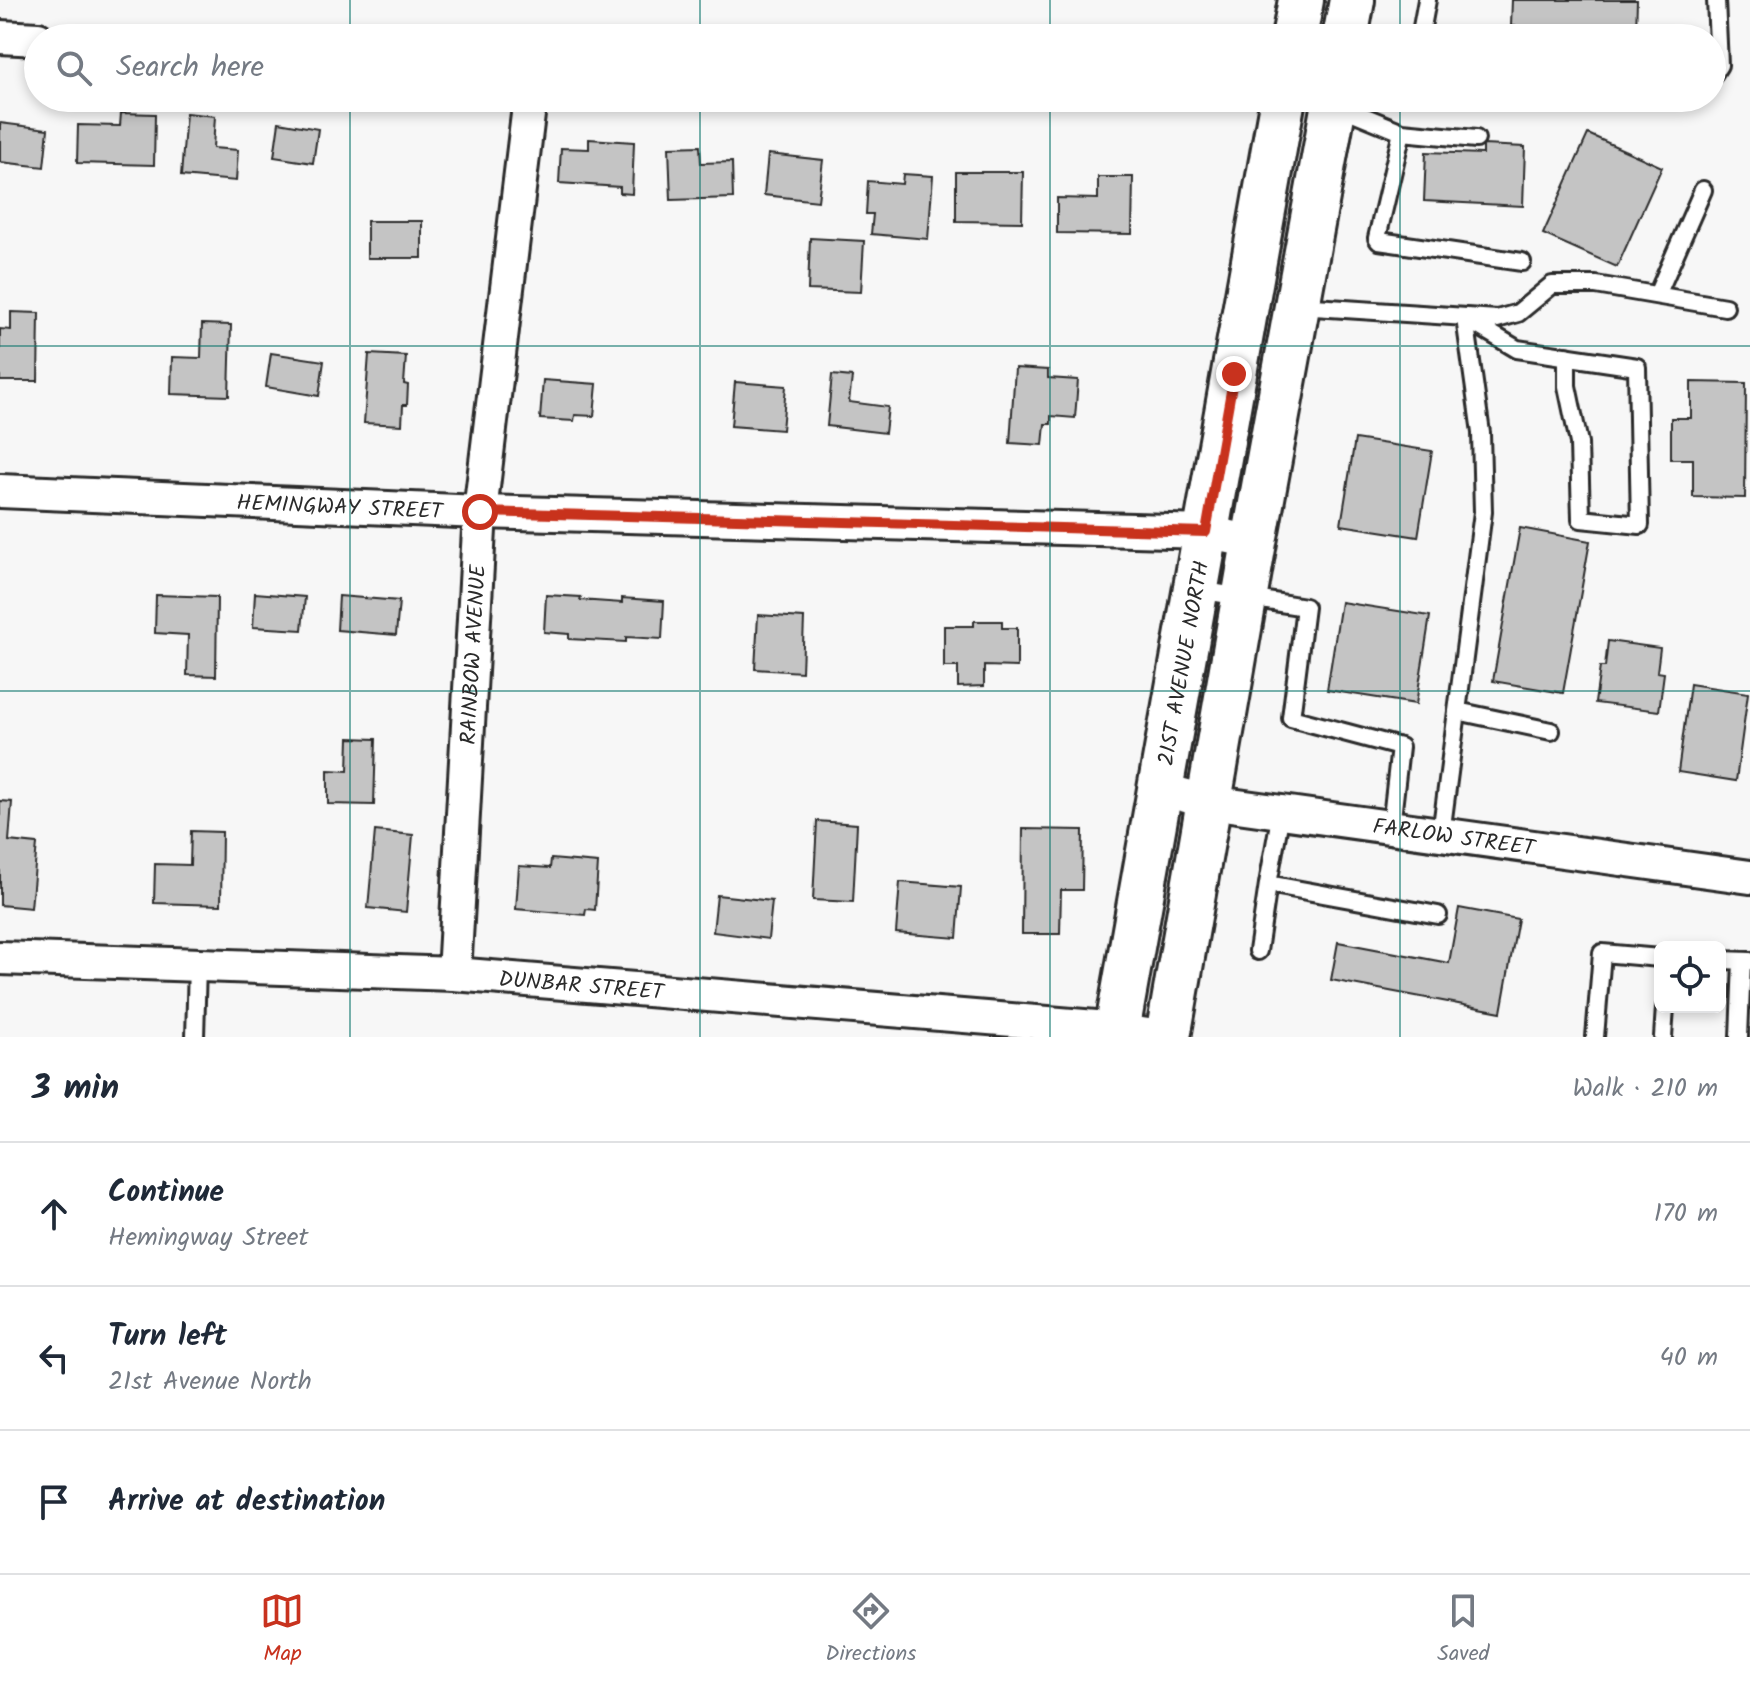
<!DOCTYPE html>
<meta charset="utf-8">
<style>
body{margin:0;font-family:Kalam,sans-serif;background:#f6f6f7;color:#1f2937}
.controls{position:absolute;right:24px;bottom:24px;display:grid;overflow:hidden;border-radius:12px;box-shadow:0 4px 12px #0003}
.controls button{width:72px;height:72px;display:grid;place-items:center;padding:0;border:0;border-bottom:2px solid #e0e1e3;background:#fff;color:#1f2937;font:40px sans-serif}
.stop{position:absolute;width:24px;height:24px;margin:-18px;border:6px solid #c8321e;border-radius:50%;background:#fff}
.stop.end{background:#c8321e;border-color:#fff;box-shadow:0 2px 8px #0008}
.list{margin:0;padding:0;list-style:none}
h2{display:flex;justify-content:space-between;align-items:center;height:104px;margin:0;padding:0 32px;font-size:34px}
h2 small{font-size:26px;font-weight:400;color:#747a83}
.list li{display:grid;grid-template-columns:52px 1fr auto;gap:24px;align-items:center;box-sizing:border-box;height:144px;padding:0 32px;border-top:2px solid #e0e1e3}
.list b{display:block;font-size:30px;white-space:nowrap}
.list p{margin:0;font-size:26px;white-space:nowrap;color:#747a83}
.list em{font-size:26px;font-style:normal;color:#747a83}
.icon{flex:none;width:44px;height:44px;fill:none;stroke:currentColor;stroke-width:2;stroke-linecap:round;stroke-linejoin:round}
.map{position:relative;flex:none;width:1750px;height:1037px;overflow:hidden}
.search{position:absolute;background:#fff;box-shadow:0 4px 12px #0003;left:24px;right:24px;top:24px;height:88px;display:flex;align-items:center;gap:20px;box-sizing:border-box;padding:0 28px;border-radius:44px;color:#747a83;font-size:30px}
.sheet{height:536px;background:#fff}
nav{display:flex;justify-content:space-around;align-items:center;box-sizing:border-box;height:112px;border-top:2px solid #e0e1e3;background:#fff;font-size:22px;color:#747a83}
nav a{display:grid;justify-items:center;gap:4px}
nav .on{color:#c8321e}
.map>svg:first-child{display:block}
</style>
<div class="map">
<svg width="1750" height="1037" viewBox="0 0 1750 1037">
<rect width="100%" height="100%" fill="#f7f7f7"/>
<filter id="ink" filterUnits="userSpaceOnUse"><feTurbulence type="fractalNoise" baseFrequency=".0125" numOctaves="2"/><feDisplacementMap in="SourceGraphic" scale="16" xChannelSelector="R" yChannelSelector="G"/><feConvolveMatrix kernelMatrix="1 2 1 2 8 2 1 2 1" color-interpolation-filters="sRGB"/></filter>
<g filter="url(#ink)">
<path fill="#c4c4c4" stroke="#2b2b2b" stroke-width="2" d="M1512 0H1637L1636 32 1511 26Z
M121 113 155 114 154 165 77 163 78 125 120 126Z
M186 113 215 116 213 148 238 150 236 181 181 176Z
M279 122 318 129 313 163 274 157Z
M0 123 48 129 44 167 0 162Z
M1588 134 1662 167 1617 267 1543 234Z
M589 139 634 142 632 194 620 193V187L559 183 561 148 589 149Z
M1483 145 1525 147 1523 206 1424 201 1426 152 1483 154Z
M700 146 701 163 732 162 733 198 671 200 669 147Z
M768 154 823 160 818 201 764 195Z
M956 172H1023L1022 222 956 221Z
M903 174 933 176 928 239 871 234 873 214H866L868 181 902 184Z
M1098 177H1133L1132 234 1057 233V198L1098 199Z
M367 221H422V258H367Z
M810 238 864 241 861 292 808 290Z
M11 312 39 313 38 381H0V329L11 330Z
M202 324 231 325 229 396 171 394 172 357 201 358Z
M271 353 324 361 319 396 266 387Z
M369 354 406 356 404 384 408 385 407 405H403L402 425 364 423Z
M1015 368 1048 370V378L1078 380 1075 418 1051 416V424H1045L1043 445 1010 443Z
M832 375 852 377 849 402 888 407 885 433 827 426Z
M543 380 597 384 594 416 575 415 574 421 540 419Z
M735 382 786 386 782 430 731 426Z
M1691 382 1746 383 1745 498 1693 497V459H1671V418H1691Z
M1355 439 1432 451 1418 537 1341 525Z
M1520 528 1590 541 1563 693 1493 681Z
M255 593 305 597 302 630 253 627Z
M156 595 217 597 216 676 187 675 188 635 155 633Z
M546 595 581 597 580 600 622 603V598L664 601 662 639 626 637V642L569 639V634L544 632Z
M339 596 399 601 396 635 337 630Z
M1341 602 1430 616 1416 704 1327 690Z
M758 615 804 618 802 672 755 669Z
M974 621H1002V628H1017V667L984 666V686L958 687V667H944V626H974Z
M1608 641 1660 648 1657 672 1664 673 1659 711 1595 703 1600 667H1605Z
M1690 684 1748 693 1736 781 1678 772Z
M349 738 376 739 374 805 328 804V770L348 771Z
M0 801 12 802 9 841 37 844 31 908 0 905Z
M817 821 857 824 853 902 813 900Z
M1023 829 1083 830 1082 890H1061L1060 934H1022Z
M191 831 222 832 221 905 154 903 155 864 190 865Z
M375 831 413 835 406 912 368 908Z
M551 859 598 863 595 910 586 909 585 915 516 909 519 866 550 868Z
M900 882 961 887 957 938 896 933Z
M717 895 772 901 768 939 713 932Z
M1459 908 1518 919 1501 1012 1331 980 1338 942 1449 963Z"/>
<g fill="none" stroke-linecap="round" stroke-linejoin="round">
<defs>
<path id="lane" d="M1420 38 1427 0
M1712 76 1719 65 1716 0
M1336 105 1402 132 1377 238 1379 241 1522 262
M1402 132 1476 139
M1657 295 1703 190
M1299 306 1497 319 1518 313 1552 285H1596L1725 307
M1465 318 1517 349 1637 367 1640 525 1581 519 1579 443 1567 386V356
M1198 590 1305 607 1291 718 1400 747 1391 827
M1457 711 1551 731
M1281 812 1268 884 1438 915
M1441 834 1483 512 1481 433 1465 318
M1258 951 1268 884
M1720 960 1750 961
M195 1037 197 965
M1595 1037 1602 953 1660 958
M1663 1037 1665 1007
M1739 1037 1742 961"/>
<g id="street">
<path d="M0 37 38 39"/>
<path id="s1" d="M0 491 480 512 1206 532 1254 542"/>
<path id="s2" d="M1160 789 1209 802 1750 877"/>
<path id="s3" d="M0 958 454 974 1096 1027 1161 1037"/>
<path id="s4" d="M454 974 480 512 530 98"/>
</g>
<g id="secondary">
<path d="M1294 38 1301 0"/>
<path d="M1345 38 1352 0"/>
<path id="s5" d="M1116 1037 1283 98"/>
<path d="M1168 1037 1254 542 1335 98"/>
</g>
</defs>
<use href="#lane" stroke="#2b2b2b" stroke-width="22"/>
<use href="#street" stroke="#2b2b2b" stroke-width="38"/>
<use href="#secondary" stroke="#2b2b2b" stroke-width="50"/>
<use href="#lane" stroke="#fff" stroke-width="16"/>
<use href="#street" stroke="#fff" stroke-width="32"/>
<use href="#secondary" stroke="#fff" stroke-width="44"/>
</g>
</g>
<g fill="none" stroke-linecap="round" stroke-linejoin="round" filter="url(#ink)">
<path stroke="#c8321e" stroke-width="10" d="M480 512 1206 532 1234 374"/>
</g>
<path fill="none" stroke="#0f766e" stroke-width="2" stroke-opacity="0.55" d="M350 0V38M700 0V38M1050 0V38M1400 0V38M350 98V1037M700 98V1037M1050 98V1037M1400 98V1037M0 346H1750M0 691H1750"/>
<g text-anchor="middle" stroke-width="6" stroke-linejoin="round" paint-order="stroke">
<g font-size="22" fill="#2b2b2b" stroke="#fff">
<text dy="8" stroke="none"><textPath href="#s1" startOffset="340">HEMINGWAY STREET</textPath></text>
<text dy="8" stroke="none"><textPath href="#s4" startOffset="320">RAINBOW AVENUE</textPath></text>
<text dy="8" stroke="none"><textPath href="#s5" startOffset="380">21ST AVENUE NORTH</textPath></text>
<text dy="8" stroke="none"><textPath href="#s2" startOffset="298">FARLOW STREET</textPath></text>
<text dy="8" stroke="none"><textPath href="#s3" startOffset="582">DUNBAR STREET</textPath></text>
</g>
</g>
</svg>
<div class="controls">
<button><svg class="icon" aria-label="locate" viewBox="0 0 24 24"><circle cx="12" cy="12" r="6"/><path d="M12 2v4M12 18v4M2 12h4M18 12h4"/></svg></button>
</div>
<div class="stop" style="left:480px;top:512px"></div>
<div class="stop end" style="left:1234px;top:374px"></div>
<div class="search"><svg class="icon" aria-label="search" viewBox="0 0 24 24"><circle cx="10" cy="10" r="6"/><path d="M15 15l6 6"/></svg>Search here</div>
</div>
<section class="sheet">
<h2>3 min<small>Walk · 210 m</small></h2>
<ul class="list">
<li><svg class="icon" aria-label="ahead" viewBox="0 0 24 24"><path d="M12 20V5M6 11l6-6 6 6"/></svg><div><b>Continue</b><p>Hemingway Street</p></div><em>170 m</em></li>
<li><svg class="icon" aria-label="left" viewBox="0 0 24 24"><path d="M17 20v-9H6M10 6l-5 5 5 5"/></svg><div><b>Turn left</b><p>21st Avenue North</p></div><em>40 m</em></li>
<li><svg class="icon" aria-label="arrive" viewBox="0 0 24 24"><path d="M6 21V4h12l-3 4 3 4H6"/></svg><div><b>Arrive at destination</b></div></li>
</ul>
</section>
<nav>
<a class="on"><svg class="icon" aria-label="map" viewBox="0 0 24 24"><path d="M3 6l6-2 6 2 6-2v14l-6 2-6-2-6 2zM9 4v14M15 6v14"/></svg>Map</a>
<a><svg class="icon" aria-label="directions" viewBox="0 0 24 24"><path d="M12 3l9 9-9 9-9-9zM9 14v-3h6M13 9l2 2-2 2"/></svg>Directions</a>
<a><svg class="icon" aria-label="saved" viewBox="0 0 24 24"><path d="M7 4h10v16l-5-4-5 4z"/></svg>Saved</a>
</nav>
